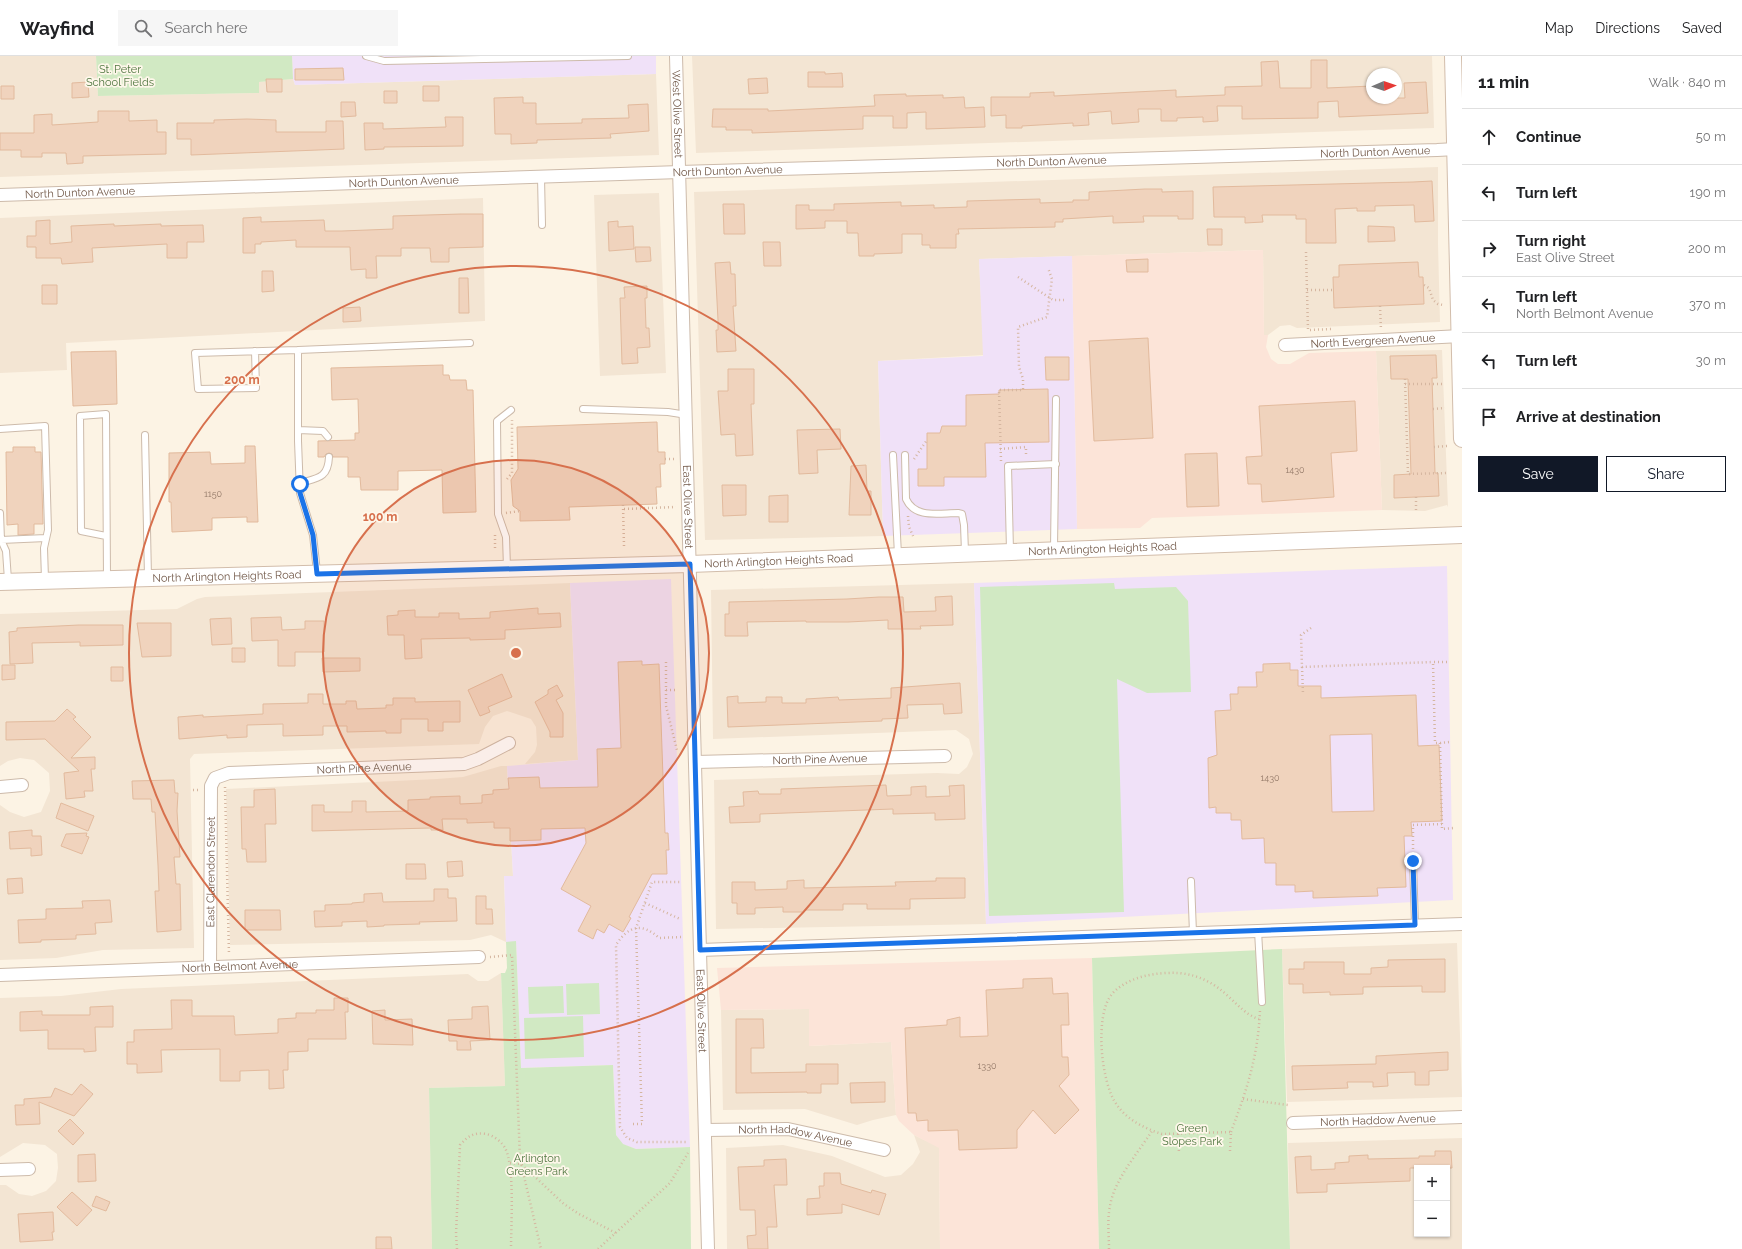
<!DOCTYPE html>
<meta charset="utf-8">
<style>
body{margin:0;font-family:Raleway,sans-serif;background:#f6f6f6;color:#202124}
.controls{position:absolute;right:12px;bottom:12px;display:grid;overflow:hidden;border-radius:0px;box-shadow:0 1px 3px #0004}
.controls button{width:36px;height:36px;display:grid;place-items:center;padding:0;border:0;border-bottom:1px solid #e0e0e0;background:#fff;color:#202124;font:20px sans-serif}
.compass{position:absolute;left:1366px;top:12px;width:36px;height:36px;border-radius:50%;background:#fff;box-shadow:0 1px 3px #0004;rotate:88deg}
.stop{position:absolute;width:12px;height:12px;margin:-9px;border:3px solid #1a73e8;border-radius:50%;background:#fff}
.stop.end{background:#1a73e8;border-color:#fff;box-shadow:0 1px 4px #0008}
.list{margin:0;padding:0;list-style:none}
h2{display:flex;justify-content:space-between;align-items:center;height:52px;margin:0;padding:0 16px;font-size:17px}
h2 small{font-size:13px;font-weight:400;color:#757577}
.list li{display:grid;grid-template-columns:26px 1fr auto;gap:12px;align-items:center;box-sizing:border-box;height:56px;padding:0 16px;border-top:1px solid #e0e0e0}
.list b{display:block;font-size:15px;white-space:nowrap}
.list p{margin:0;font-size:13px;white-space:nowrap;color:#757577}
.list em{font-size:13px;font-style:normal;color:#757577}
.actions{display:flex;gap:8px;padding:12px 16px}
.actions a{flex:1;padding:9px 0;border:1px solid #111827;border-radius:0px;text-align:center;font-size:14px;color:#111827}
.actions .main{background:#111827;color:#fff}
.icon{flex:none;width:22px;height:22px;fill:none;stroke:currentColor;stroke-width:2;stroke-linecap:round;stroke-linejoin:round}
.map{position:relative;flex:none;width:1462px;height:1193px;overflow:hidden}
header{display:flex;align-items:center;gap:24px;box-sizing:border-box;height:56px;padding:0 20px;background:#fff;border-bottom:1px solid #e0e0e0}
header strong{font-size:19px}
nav{display:flex;gap:22px;margin-inline-start:auto;font-size:14px}
.search{width:280px;height:36px;background:#f6f6f6;display:flex;align-items:center;gap:10px;box-sizing:border-box;padding:0 14px;border-radius:0px;color:#757577;font-size:15px}
main{display:flex}
aside{flex:1;background:#fff}
.map>svg:first-child{display:block}
</style>
<header>
<strong>Wayfind</strong>
<div class="search"><svg class="icon" aria-label="search" viewBox="0 0 24 24"><circle cx="10" cy="10" r="6"/><path d="M15 15l6 6"/></svg>Search here</div>
<nav><a>Map</a><a>Directions</a><a>Saved</a></nav>
</header>
<main>
<div class="map">
<svg width="1462" height="1193" viewBox="0 0 1462 1193">
<rect width="100%" height="100%" fill="#fcf3e4"/>
<path fill="#f3e5d3" fill-rule="evenodd" d="M0 0H96L98 40 259 37V26L293 23 295 29 656 18 659 99 0 121Z
M692 0H1432L1434 72 696 97ZM1372 18H1396V42H1372Z
M1438 111V188L1440 266 1297 272 1290 269 1280 270 1268 279H1264L1263 194 979 203 984 299 878 305 883 480 705 484 694 136Z
M659 137 666 317 600 320 594 139Z
M483 142 485 265 66 287 67 314 0 317V162Z
M1442 294 1448 451 1447 449 1425 455 1382 454 1376 295Z
M570 527 578 704 525 708 535 696 537 689 536 671 531 663 507 655 493 660 485 671 479 688 194 698 190 703 194 892 103 894 56 902 0 904V749L10 756 24 761 41 756 50 735 49 717 34 704 20 702 8 705 0 710V558L177 553 197 543 205 541Z
M974 527 986 868 716 873 714 724 937 717 959 718 967 711 973 698 969 683 956 674 713 683 711 534Z
M501 710H507L513 820 504 821 506 886 491 879 470 884 230 889 226 733 437 723 463 721Z
M1457 887 1462 1041 1287 1046 1282 893Z
M501 917 505 1030 429 1032 432 1193H0V1129H6L19 1138 32 1140 46 1135 56 1125 58 1112 57 1098 45 1089 23 1087 0 1101V942L61 940 121 933 468 918 478 925H488Z
M809 953 810 990 891 986 896 1059 873 1064 857 1069 805 1053 723 1054 721 954Z
M914 1079 939 1091 940 1193H727L726 1092 783 1089 832 1100 885 1121 901 1119 913 1108 920 1096Z
M1462 1082V1193H1290L1288 1087ZM1417 1112H1447V1178H1417Z"/>
<path fill="#fce4d8" d="M1263 194 1264 279H1268L1266 291 1271 303 1278 308H1290L1309 297 1376 295 1382 454 1152 462 1140 472 1077 473 1072 200Z
M1092 902 1099 1193H940L939 1092 914 1079 899 1065 896 1059 891 986 809 990V953L721 954 717 912Z"/>
<path fill="#f0e1f8" d="M292 0H656V18L295 29 293 23Z
M1072 200 1077 473 883 480 878 305 983 300 979 203Z
M1447 510 1453 844 986 868 974 527Z
M671 523 690 1091 636 1093 622 1088 616 1079 613 1009 521 1012 516 886H506L504 820H513L507 710 578 704 570 527Z"/>
<path fill="#d1e9c3" d="M96 0H292L293 23 259 26V37L98 40Z
M1114 527 1115 533 1176 531 1188 545 1191 636 1147 637 1117 623 1124 856 989 860 980 531Z
M516 885 521 1012 613 1009 616 1079 623 1088 636 1093 690 1091 691 1193H432L429 1032 505 1030 501 917H505L507 912 506 886Z
M1282 893 1290 1193H1099L1092 902Z
M599 927 600 958 567 959 566 928Z
M563 930 564 957 529 958 528 931Z
M583 960 584 1001 525 1003 524 962Z"/>
<path fill="#f0d3bd" stroke="#e2ba9d" fill-rule="evenodd" d="M1311 4H1327V32L1372 30V42H1405L1404 27 1426 26 1428 57 1339 61 1338 45 1318 46V62L1242 63V50H1217L1218 65 1203 66V61L1177 62V65H1161V53H1138L1139 66 1112 68 1111 55 1088 57 1089 69 1073 70V67L1022 70V72H1006V59L991 60V41H1030V37L1054 36V40L1176 34V41L1225 39V31L1262 30 1261 6 1278 5 1280 32H1311Z
M343 12 344 24H295V13Z
M808 16H825V18L842 17 843 31H808Z
M767 22 768 37 749 38 748 23Z
M266 23H282V36H267Z
M88 26 89 41 72 42V27Z
M1 30H14V43H1Z
M423 30H439V45H423Z
M384 35H397V47H384Z
M906 38V40L943 39V42L964 41 965 52 984 51 985 71 926 73V56L907 57V72H893V60H863V73L752 77V74H726V71H712L713 53H768V55L875 50 874 39Z
M523 41V47H536V68L582 67V63L629 62 628 49 648 48 649 75 610 78 611 82 537 84V87L511 88V78H495L494 42Z
M341 46H355L356 60 341 61Z
M98 55H129V65L157 64V76H166V98L83 100V107L67 108 66 97H42V101H21V94H0V77H34V59L52 58V69L98 66Z
M445 61H463V90L384 91V93L365 94 364 67H383V73L446 71Z
M247 63 276 64V76H326V65H343L344 93 191 99V83H177V67H214V64Z
M1432 125 1434 165 1415 166 1414 149 1375 150V155H1357V152L1335 153 1336 187H1306V163H1296V159H1262L1263 166 1245 167V161H1214L1213 131 1413 126Z
M1145 133H1162V136L1193 135V163H1178V160H1143L1144 166 1113 167V160L1063 163V166H1055V171L958 173 959 178H956V192H930V189H922V178H902V197L874 198V200H859L858 177H847V165H825V172L796 173V149H809V154H834V148L901 146V150L934 149V152L967 151V145L1040 143V147L1073 146V144H1089V136Z
M723 148H744L745 178H724Z
M461 158H483V191L449 192V206H431L430 192H401V200H376L377 222H366V213L351 214 350 191H296V184L261 186V188H255V197H243V162L261 161V166L324 164 325 175H342L393 173V160Z
M50 164V188L72 186 71 170 114 168V170L161 168V170L203 169 204 186H187V202H167V188L92 192 93 206 62 208 61 202H36V191H27V180H36V165Z
M618 165V171L633 170 634 193 609 195 608 166Z
M1368 170 1394 171 1395 185 1368 186Z
M1207 173H1222V189H1208Z
M763 186H780L781 210H764Z
M635 191H650L651 205 636 206Z
M1148 203V216H1127L1126 204Z
M730 206 731 218H735L736 250H733L736 295 717 296 716 274H718V264L715 207Z
M1418 206 1419 221H1423L1424 248 1334 252 1333 221H1339V209Z
M262 215H273L274 235 262 236Z
M459 222H468L469 257H459Z
M42 229H57V248H42Z
M647 230V242H645L646 272H649L650 291 637 292 638 307 622 308 620 242H625L624 231Z
M360 251 361 265 343 266V252Z
M1148 282 1153 382 1094 385 1089 285Z
M116 295 117 348 73 350 71 296Z
M1436 299 1437 322H1432L1435 417H1438L1439 440 1394 442V419L1411 418 1408 323H1391L1390 300Z
M1045 301H1069V324H1046Z
M443 309V319H449L450 324H466L467 334H473L476 456 443 457 442 414 398 415V434H361L360 421H348V401H333L332 398 329 397 326 398 324 401H318V385L355 384V377H359L358 343 332 344 331 312Z
M728 313H754V348H751L753 399 736 400 735 378 721 379 718 335H728Z
M1048 333 1049 386 985 387 986 421H944V430H918V413H927V377H940L942 370H966V339L999 338V334Z
M1355 345 1357 395 1331 397 1334 441 1262 446 1261 428H1248L1246 401 1262 400 1259 350Z
M657 366 658 396H665V408H660L661 431H656L657 448 569 451 570 464 520 465V455L513 450 511 424 518 413 517 371Z
M840 373 841 393 817 394 818 417 799 418 797 374Z
M245 390H255L258 466H247V461L212 462V474L172 476 171 446H169V397L210 396 211 408 245 407Z
M13 391H35V396H41L43 468H34V478L18 479V468L7 469 6 396H13Z
M1217 397 1219 450 1187 451 1185 398Z
M866 409 867 435H871V459H849L851 410Z
M722 429H746V459L723 460Z
M788 439V466H769V440Z
M952 540 953 569 920 570 921 573H888V564L848 566H806V565L747 566 748 580H725V558H729V546L847 543 879 541H903L904 556 936 555 935 541Z
M538 552V558L560 557 561 571 505 574V583L470 584V582L421 583 422 602 405 603 404 579H388L387 560 398 559V555L415 554V561H439V557H459V563L490 562V556Z
M281 561 282 574 305 573V565H324V596H295V610H278V584L252 585 251 562Z
M231 562 232 588 212 589 210 563Z
M137 567H171V600L142 601Z
M79 569H123V589L80 590V586L32 587 33 607 10 608 9 576 17 575V572Z
M232 592H245V606H232Z
M322 602H360V615L323 616Z
M642 605V609L659 608 665 777H668L669 794H666L667 818H652L629 861 631 862 623 876 609 868 604 877 597 873 593 883 578 875 591 850 561 833 586 787 585 772 541 773V784L510 785V772H494V766L467 767V763H442L443 774H431V772L312 775V749H324V756H352V745H366V756L408 755V744L430 743V741L460 740V748L482 747V739L493 738V734L509 733 508 722 539 721 540 732 598 731 597 693 621 692 618 606Z
M1290 607V614H1298V630H1321V642L1416 639 1418 690 1439 689 1442 765 1411 766 1412 780H1404L1406 831 1377 832 1378 840 1313 842V835L1295 836V829H1276V807H1265L1264 782 1242 783 1241 764H1231V757H1216V751L1209 752 1208 702 1217 699 1215 655 1231 654 1230 638H1238V631H1257L1256 616H1263V608ZM1372 678 1374 755 1332 756 1330 679Z
M2 609H15V623L2 624Z
M111 611H123V625H111Z
M502 618 512 641 488 651 490 656 480 660 468 634Z
M960 627 962 657 944 658 943 648 907 649 908 662 882 663V665L728 671 727 641 738 640V647L766 646V641H782V647H806V643L838 641 839 644 891 642V632Z
M557 629 563 640 556 644 563 657V681H550V676L535 646 548 638V634Z
M308 638H323V648H346V645H356L357 653 386 652V649H393V642H415V646L460 645V666H443V675H428V663H401V677H386V675L347 676V670H323V679L283 680V668L247 669V681L227 682V679L179 683 178 661 203 659V661L263 658V648L308 647Z
M67 653 76 661 73 663 91 681 71 702 95 701V713H91L93 735H84L85 741 66 743 64 717 79 715 45 683 6 684V666L55 665Z
M174 724 175 737H178L177 755 180 801H174L176 828H180L181 874 157 876 155 835H159L158 809 155 756H152L151 743H133L132 725Z
M886 729 887 740 911 739V731L926 730V741L950 740 949 730 964 729 965 763 935 764V757L893 758V753L760 758V766L730 767 729 751 744 750 743 736 758 735 759 738H781V733Z
M275 733 276 768H265L266 806H247L246 793H242L241 751H254V734Z
M61 747 94 760 88 775 56 762Z
M32 774V780H41L42 799 31 800V792L10 793 9 776Z
M87 777 86 780 89 781 82 798 61 790 66 778Z
M462 805 463 820 448 821 447 806Z
M406 808H425L426 823H406Z
M22 822 23 837 8 838 7 823Z
M936 822H965V842L910 843V853H867V848H843V854H804V856H783V851L755 852V858H737V847H732V826H755V834L787 833V825L804 824V832L896 830 895 826 936 825Z
M434 833H448V842H456L457 865 419 866 420 868 384 869V870L367 871V865L342 866V870L315 871 314 855H325V849L352 848V847L364 846V838L382 837 383 846 434 845Z
M476 840H486V853H492L493 868H476Z
M110 844 112 866 95 867 96 878 76 879V883L41 884V886L19 887 18 864 46 863V853L83 852 82 845Z
M245 854H280L281 874H245Z
M1445 903V936H1422V930L1363 931V938L1330 939V936L1303 937V928H1289V913H1304V906H1344V918H1371V912L1388 911V904Z
M1052 922 1053 938 1068 937 1069 969H1061L1062 1001H1068L1069 1019 1059 1030 1079 1054 1055 1078 1033 1054 1017 1074V1092L959 1094 958 1074 928 1075V1064L917 1065 916 1057H908L905 972 947 969V964L960 961V981L988 980 986 934 1023 932V923Z
M334 942H348V956H345L346 983H308V995L288 996V1014H283L284 1032 269 1033V1014L240 1015V1025H220V993L161 994 162 1016 137 1017V1008H127V986H134V974L172 973 171 944H192V960H234L235 979 278 977V963L296 962V957H316V954H334Z
M113 950V971H95L96 995 84 996V993H48V974L20 975V956L42 955V959H90V951Z
M488 950 490 984 470 985 471 994H457V985H449L448 964 472 963V951Z
M385 954V964L412 963 413 989 373 988 372 955Z
M736 963H763L764 992H751V1017L806 1016V1008H838V1028H821V1037H807V1036L736 1037Z
M1448 996V1014L1429 1015V1029H1415V1016L1387 1017 1388 1030 1373 1031V1026H1347L1348 1032 1293 1034 1292 1010 1376 1008V1000Z
M885 1026V1046L851 1047 850 1027Z
M81 1028 93 1038 74 1060 39 1046 40 1068 16 1069 15 1049H24V1043L51 1041 55 1032 72 1039Z
M70 1063 84 1077 73 1089 58 1075Z
M1435 1095H1451L1452 1112H1410V1125L1327 1128V1136L1297 1137 1295 1101 1311 1100V1114L1335 1113V1107L1349 1106V1100L1368 1099V1103L1419 1102V1100H1435Z
M95 1098 96 1125 78 1126V1099Z
M786 1103 787 1129H774L777 1171H767L768 1193H748L747 1180 756 1179 755 1154H740L738 1111 764 1110V1104Z
M824 1117H840L841 1128 871 1137 872 1134 886 1138 879 1159 842 1148V1157L807 1159V1143L820 1142 819 1130H824Z
M72 1136 92 1154 77 1170 57 1151Z
M96 1140 110 1146 106 1155 92 1150Z
M53 1156 54 1176H52L53 1184 20 1186 18 1158Z
M376 1181H391L392 1193H376Z"/>
<g fill="none" stroke-linecap="round" stroke-linejoin="round">
<defs>
<path id="lane" d="M366 0 384 5 628 0
M541 121 542 169
M255 295 256 332 198 333 195 297 298 294
M583 353 668 356 687 359
M0 373 45 370 48 474 44 492 45 523
M298 374 323 375 328 381
M145 379 148 521
M893 399 898 499
M905 399 906 443C915 463 939 457 958 457L962 458 964 469 965 496
M300 427C317 422 328 423 329 401
M0 457 1 484 6 495 8 524
M106 480 81 475 80 360 106 358 107 522
M1 484 46 482
M1054 493 1056 343
M1010 495 1008 410 1056 408
M507 512 506 481 498 458 497 365 511 354
M317 516 313 479 300 437 298 385V294L470 287
M1413 805 1415 869
M1191 825 1193 877
M1258 875 1262 946"/>
<g id="street">
<path id="s1" d="M676 0 708 1193"/>
<path id="s2" d="M0 139 680 116 1437 94 1456 93 1460 98"/>
<path id="s3" d="M1285 289 1461 280"/>
<path id="s4" d="M696 706 945 700"/>
<path d="M0 731 22 729"/>
<path d="M700 894 1462 868"/>
<path id="s5" d="M210 911 211 730 215 722 229 717 464 708 478 703 509 687"/>
<path id="s6" d="M0 919 479 901"/>
<path id="s7" d="M1293 1067 1462 1061"/>
<path id="s8" d="M705 1074 788 1073 884 1094"/>
<path d="M0 1114 29 1113"/>
</g>
<g id="secondary">
<path d="M1453 0 1462 383"/>
<path id="s9" d="M0 526 690 508 1462 479"/>
</g>
</defs>
<use href="#lane" stroke="#cdbbab" stroke-width="8"/>
<use href="#street" stroke="#cdbbab" stroke-width="14"/>
<use href="#secondary" stroke="#d2bdab" stroke-width="18"/>
<path stroke="#d5b6a0" stroke-width="2.5" stroke-dasharray="1 3" stroke-linecap="butt" d="M1306 196 1308 274 1333 273
M1018 221 1053 244H1064
M1424 229 1429 232 1433 244 1438 248 1443 249
M1307 234H1333
M1380 250 1381 274
M1405 323 1408 418 1447 417
M1405 328H1445
M1433 353 1445 352
M1434 391 1447 390
M1000 393 1026 391V401
M665 403H676
M914 403 927 384
M1001 405 999 334H1023V323L1019 311 1018 271 1047 261 1052 223 1048 212
M507 423 512 417V364
M1416 441V457
M623 449 624 490
M624 453 676 451
M506 457 520 455
M908 460 909 471 914 482
M495 479V494
M1311 572 1301 579 1302 611 1433 606
M666 606V650L677 694
M1447 606H1433L1435 687H1440L1442 773 1454 772
M1302 611 1303 638
M666 634H676
M1440 687 1450 686
M225 731 229 899
M193 734H199
M1413 797V769L1442 768
M645 847 680 863
M681 881 659 882C642 866 628 870 616 889L620 1071 627 1082 637 1086H688
M490 901 512 899 520 1103 541 1193
M1243 1043 1288 1049
M633 1068H642L636 872 652 826H680
M1231 1076C1247 1033 1258 1001 1260 954
M1178 1078 1179 1097
M1230 1095 1231 1076 1162 1078C1146 1073 1127 1064 1117 1049 1101 1028 1094 959 1112 938 1128 920 1157 916 1179 917 1199 919 1214 927 1228 940 1238 949 1246 959 1259 963
M510 1107 521 1108 564 1148 579 1158 616 1177
M457 1193 456 1178 460 1089C468 1080 474 1076 486 1078 493 1079 502 1086 505 1092 515 1110 511 1170 511 1193
M598 1193 670 1127 688 1097
M1109 1193C1109 1179 1107 1164 1110 1150 1114 1124 1138 1097 1152 1075"/>
<use href="#lane" stroke="#fff" stroke-width="6"/>
<use href="#street" stroke="#fff" stroke-width="12"/>
<use href="#secondary" stroke="#fff" stroke-width="16"/>
</g>
<g fill="none" stroke-linecap="round" stroke-linejoin="round">
<path stroke="#1a73e8" stroke-width="5" d="M300 428V437L313 479 317 518 690 508 700 894 1415 869 1413 805"/>
</g>
<circle cx="516" cy="597" r="193" fill="#d7704d" fill-opacity=".12"/>
<g fill="none" stroke="#d7704d" stroke-width="2">
<circle cx="516" cy="597" r="193"/>
<circle cx="516" cy="597" r="387"/>
</g>
<g text-anchor="middle" stroke-width="3.5" stroke-linejoin="round" paint-order="stroke">
<g font-size="9" fill="#927867">
<text x="1295" y="417">1430</text>
<text x="213" y="441">1150</text>
<text x="1270" y="725">1430</text>
<text x="987" y="1013">1330</text>
</g>
<g font-size="11" fill="#517842" stroke="#fef7ea">
<text x="120" y="17">St. Peter<tspan x="120" dy="13">School Fields</tspan></text>
<text x="1192" y="1076">Green<tspan x="1192" dy="13">Slopes Park</tspan></text>
<text x="537" y="1106">Arlington<tspan x="537" dy="13">Greens Park</tspan></text>
</g>
<g font-size="11" fill="#735a4a" stroke="#fef7ea">
<text dy="4" stroke="none"><textPath href="#s1" startOffset="58">West Olive Street</textPath></text>
<text dy="4" stroke="none"><textPath href="#s2" startOffset="1376">North Dunton Avenue</textPath></text>
<text dy="4" stroke="none"><textPath href="#s2" startOffset="1052">North Dunton Avenue</textPath></text>
<text dy="4" stroke="none"><textPath href="#s2" startOffset="728">North Dunton Avenue</textPath></text>
<text dy="4" stroke="none"><textPath href="#s2" startOffset="404">North Dunton Avenue</textPath></text>
<text dy="4" stroke="none"><textPath href="#s2" startOffset="80">North Dunton Avenue</textPath></text>
<text dy="4" stroke="none"><textPath href="#s3" startOffset="88">North Evergreen Avenue</textPath></text>
<text dy="4" stroke="none"><textPath href="#s1" startOffset="451">East Olive Street</textPath></text>
<text dy="4" stroke="none"><textPath href="#s9" startOffset="1103">North Arlington Heights Road</textPath></text>
<text dy="4" stroke="none"><textPath href="#s9" startOffset="779">North Arlington Heights Road</textPath></text>
<text dy="4" stroke="none"><textPath href="#s9" startOffset="227">North Arlington Heights Road</textPath></text>
<text dy="4" stroke="none"><textPath href="#s4" startOffset="124">North Pine Avenue</textPath></text>
<text dy="4" stroke="none"><textPath href="#s5" startOffset="340">North Pine Avenue</textPath></text>
<text dy="4" stroke="none"><textPath href="#s5" startOffset="95">East Clarendon Street</textPath></text>
<text dy="4" stroke="none"><textPath href="#s6" startOffset="240">North Belmont Avenue</textPath></text>
<text dy="4" stroke="none"><textPath href="#s1" startOffset="955">East Olive Street</textPath></text>
<text dy="4" stroke="none"><textPath href="#s7" startOffset="85">North Haddow Avenue</textPath></text>
<text dy="4" stroke="none"><textPath href="#s8" startOffset="91">North Haddow Avenue</textPath></text>
</g>
</g>
<circle cx="516" cy="597" r="6" fill="#d7704d" stroke="#fef7ea" stroke-width="2"/>
<g font-size="12" text-anchor="middle" font-weight="bold" fill="#d7704d" stroke="#fef7ea" stroke-width="3.5" stroke-linejoin="round" paint-order="stroke">
<text x="242" y="328">200 m</text>
<text x="380" y="465">100 m</text>
</g>
</svg>
<div class="controls">
<button>+</button>
<button>−</button>
</div>
<svg class="compass" viewBox="-18 -18 36 36"><path d="M0-13l5 13h-10z" fill="#e53935"/><path d="M0 13l5-13h-10z" fill="#757577"/></svg>
<div class="stop" style="left:300px;top:428px"></div>
<div class="stop end" style="left:1413px;top:805px"></div>
</div>
<aside>
<h2>11 min<small>Walk · 840 m</small></h2>
<ul class="list">
<li><svg class="icon" aria-label="ahead" viewBox="0 0 24 24"><path d="M12 20V5M6 11l6-6 6 6"/></svg><div><b>Continue</b></div><em>50 m</em></li>
<li><svg class="icon" aria-label="left" viewBox="0 0 24 24"><path d="M17 20v-9H6M10 6l-5 5 5 5"/></svg><div><b>Turn left</b></div><em>190 m</em></li>
<li><svg class="icon" aria-label="right" viewBox="0 0 24 24"><path d="M7 20v-9h11M14 6l5 5-5 5"/></svg><div><b>Turn right</b><p>East Olive Street</p></div><em>200 m</em></li>
<li><svg class="icon" aria-label="left" viewBox="0 0 24 24"><path d="M17 20v-9H6M10 6l-5 5 5 5"/></svg><div><b>Turn left</b><p>North Belmont Avenue</p></div><em>370 m</em></li>
<li><svg class="icon" aria-label="left" viewBox="0 0 24 24"><path d="M17 20v-9H6M10 6l-5 5 5 5"/></svg><div><b>Turn left</b></div><em>30 m</em></li>
<li><svg class="icon" aria-label="arrive" viewBox="0 0 24 24"><path d="M6 21V4h12l-3 4 3 4H6"/></svg><div><b>Arrive at destination</b></div></li>
</ul>
<div class="actions"><a class="main">Save</a><a>Share</a></div>
</aside>
</main>
